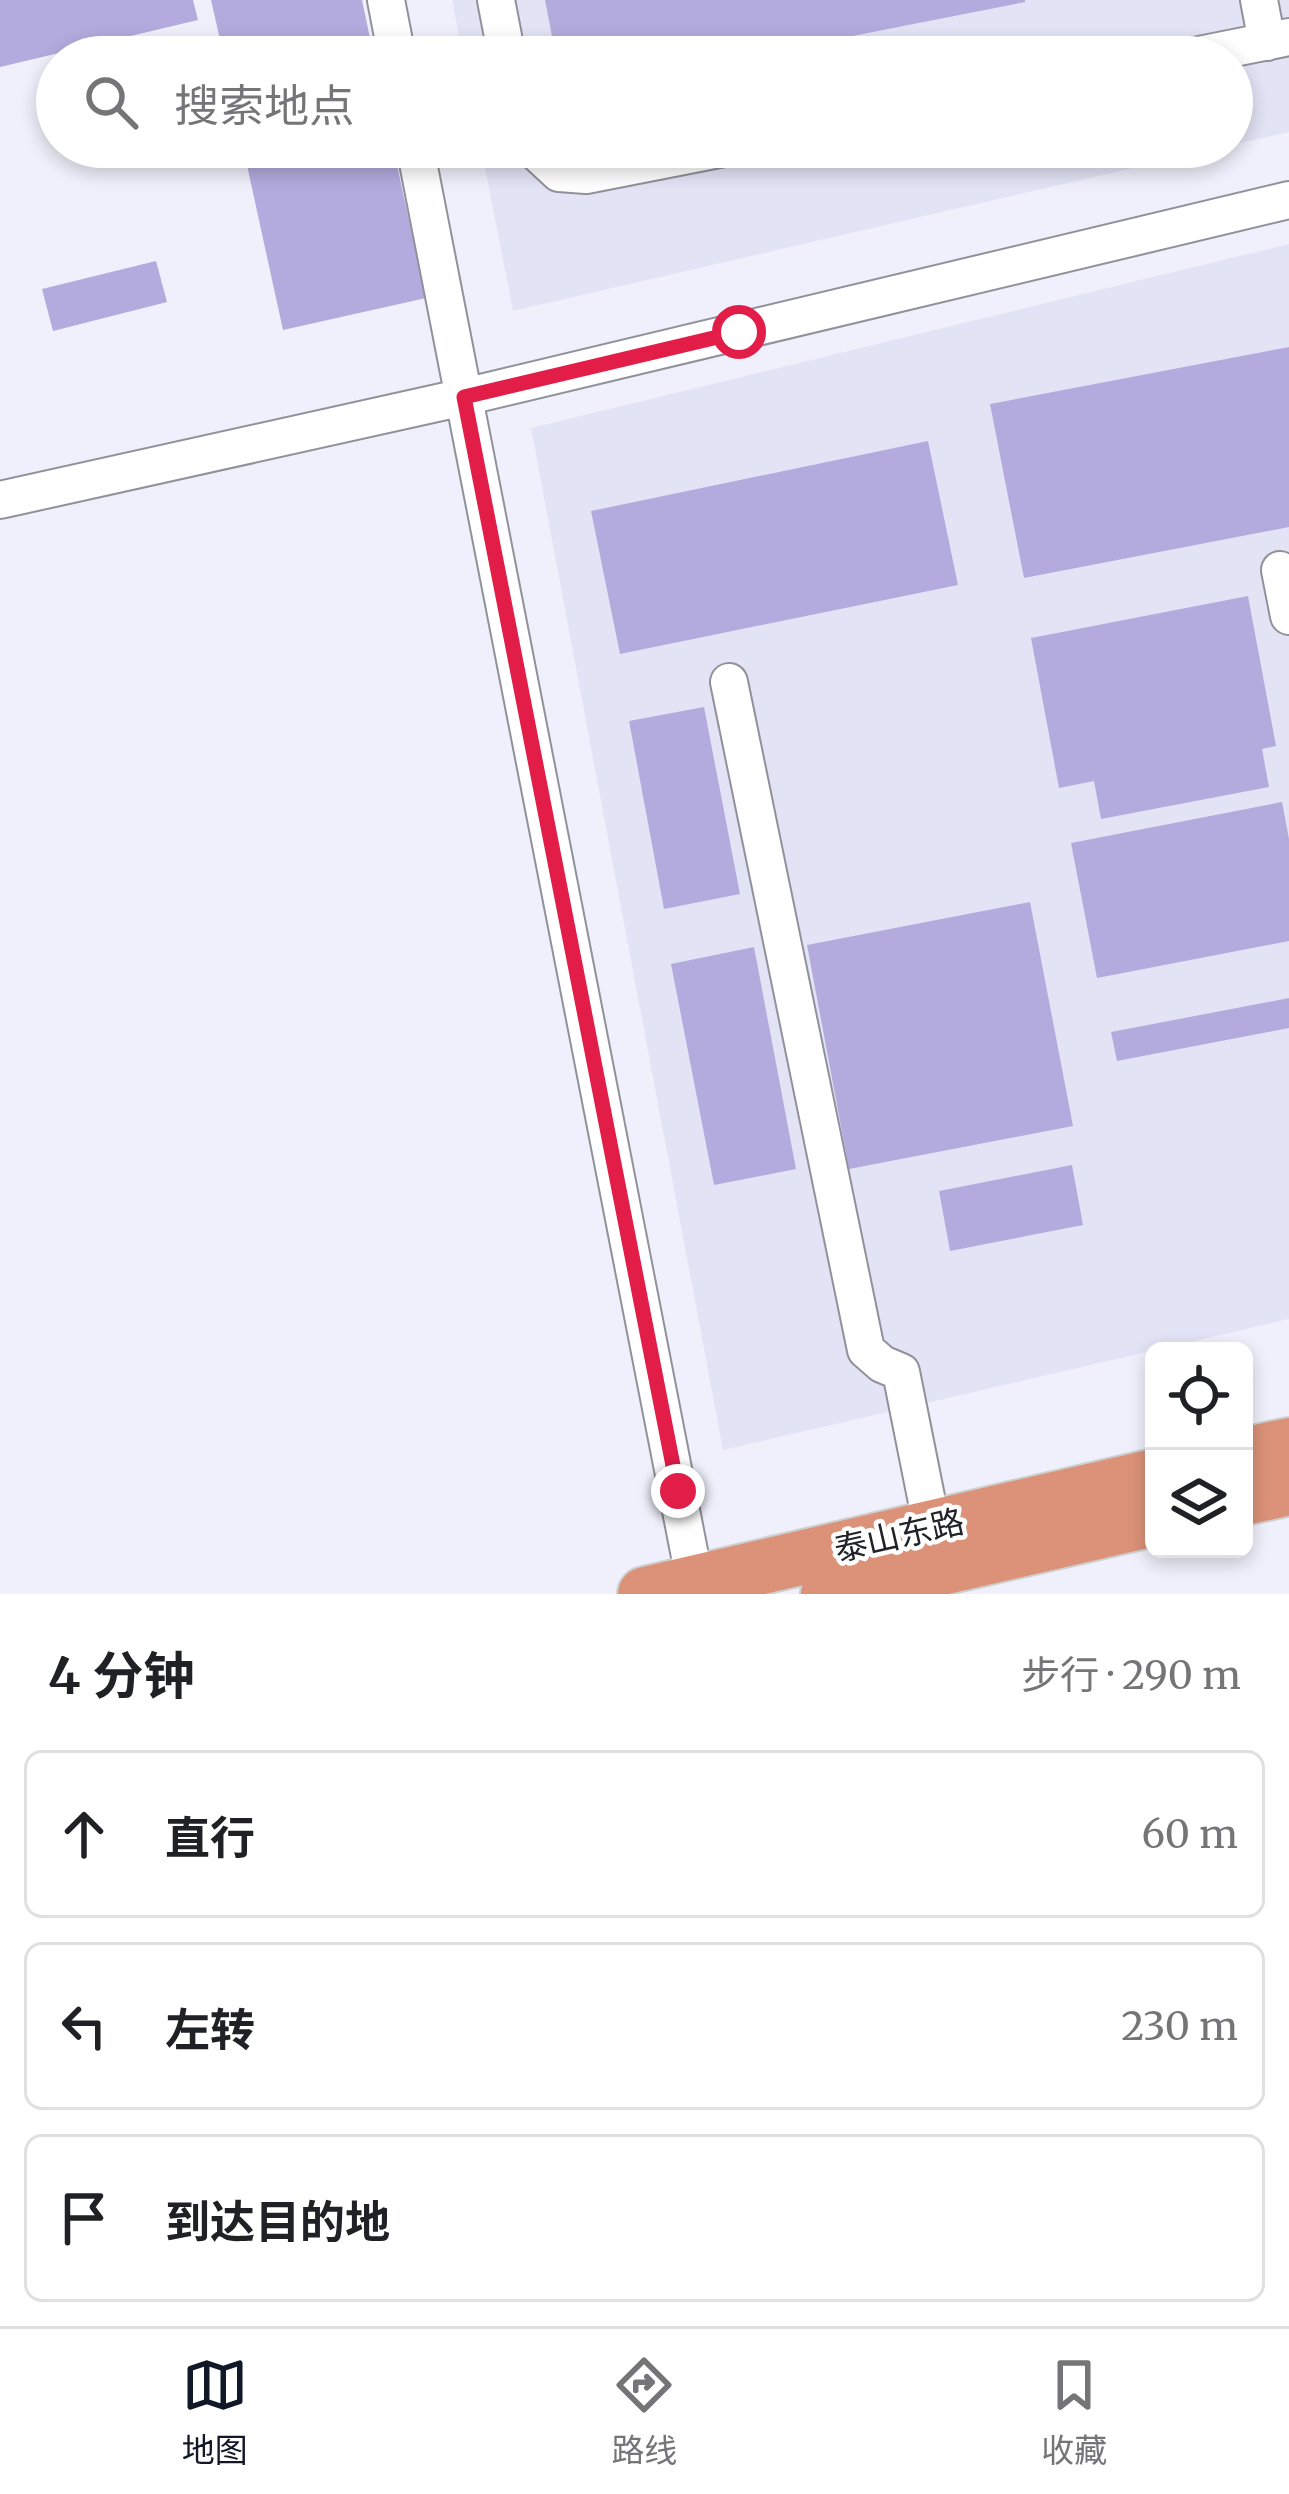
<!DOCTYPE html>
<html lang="zh">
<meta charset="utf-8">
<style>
body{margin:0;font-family:Merriweather,"Noto Sans SC",serif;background:#f6f6f6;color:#202124}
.controls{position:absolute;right:36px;bottom:36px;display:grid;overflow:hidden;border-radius:18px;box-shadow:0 6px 18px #0003}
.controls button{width:108px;height:108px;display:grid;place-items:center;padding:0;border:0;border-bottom:3px solid #e0e0e0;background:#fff;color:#202124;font:60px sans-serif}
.stop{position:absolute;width:36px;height:36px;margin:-27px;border:9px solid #e11d48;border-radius:50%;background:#fff}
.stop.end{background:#e11d48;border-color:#fff;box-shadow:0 3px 12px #0008}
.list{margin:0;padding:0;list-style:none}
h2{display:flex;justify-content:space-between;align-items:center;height:156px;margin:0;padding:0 48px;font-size:51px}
h2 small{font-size:39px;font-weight:400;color:#757577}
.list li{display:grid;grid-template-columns:78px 1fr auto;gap:36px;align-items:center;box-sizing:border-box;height:168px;margin:0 24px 24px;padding:0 24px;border:3px solid #e0e0e0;border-radius:18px}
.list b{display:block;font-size:45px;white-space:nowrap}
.list em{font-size:39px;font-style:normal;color:#757577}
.icon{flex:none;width:66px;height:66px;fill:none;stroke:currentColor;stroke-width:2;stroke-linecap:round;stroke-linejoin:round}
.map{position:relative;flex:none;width:1289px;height:1594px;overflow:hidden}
.search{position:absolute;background:#fff;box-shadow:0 6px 18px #0003;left:36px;right:36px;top:36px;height:132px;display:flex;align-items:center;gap:30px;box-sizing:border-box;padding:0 42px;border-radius:66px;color:#757577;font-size:45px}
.sheet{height:732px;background:#fff}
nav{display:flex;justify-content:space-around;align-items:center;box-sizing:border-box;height:168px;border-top:3px solid #e0e0e0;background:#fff;font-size:33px;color:#757577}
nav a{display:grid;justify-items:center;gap:6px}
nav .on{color:#111827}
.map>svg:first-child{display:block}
</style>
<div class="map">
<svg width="1289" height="1594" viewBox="0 0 1289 1594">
<rect width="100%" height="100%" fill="#eff0fb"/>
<path fill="#e2e4f6" d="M452 0H1289V132L1232 145V57H463Z
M481 147H1224L513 311Z
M1289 244V1319L723 1450 531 428Z"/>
<path fill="#b3abdd" d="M0 0H193L198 20 0 67Z
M211 0H362L374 57H224Z
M545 0H1025V2L745 57H556Z
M243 147H393L426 298 283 330Z
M156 261 167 302 53 331 42 289Z
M1289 347V527L1024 578 990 404Z
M928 441 958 585 620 654 591 511Z
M1248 596 1276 746 1262 749 1269 787 1101 819 1094 781 1059 788 1031 638Z
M704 707 740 894 664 909 629 721Z
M1282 802 1289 839V941L1097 978 1071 843Z
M1030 902 1073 1126 849 1169 807 945Z
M754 947 796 1169 714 1185 671 964Z
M1289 998V1028L1117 1061 1111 1032Z
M1072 1165 1083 1225 950 1251 939 1191Z"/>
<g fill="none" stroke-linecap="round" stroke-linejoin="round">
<defs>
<path id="minor" d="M386 0 397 57
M496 0 507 57
M1259 0 1267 42
M1189 57 1289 37
M415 147 695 1582
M531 147 559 173 586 175 729 147
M0 500 464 397 1289 200
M1280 570 1289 616
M729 682 866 1350 882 1364 901 1372 932 1527"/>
<path id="highway" d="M1244 1455 1289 1445
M1244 1498 1289 1488
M645 1594 1154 1476
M828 1594 1154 1519"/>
</defs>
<use href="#minor" stroke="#90919b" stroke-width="40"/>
<use href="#highway" stroke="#cecfcf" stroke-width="58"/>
<use href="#minor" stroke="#fff" stroke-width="36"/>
<use href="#highway" stroke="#db9278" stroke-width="54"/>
</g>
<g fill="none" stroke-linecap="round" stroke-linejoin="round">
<path stroke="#e11d48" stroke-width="15" d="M678 1491 464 397 739 332"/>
</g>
<g text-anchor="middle" stroke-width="9" stroke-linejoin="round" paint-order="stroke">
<g font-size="33" fill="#222327" stroke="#fff">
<text transform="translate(899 1535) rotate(-13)" y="12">泰山东路</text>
</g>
</g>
</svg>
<div class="controls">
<button><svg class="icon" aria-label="locate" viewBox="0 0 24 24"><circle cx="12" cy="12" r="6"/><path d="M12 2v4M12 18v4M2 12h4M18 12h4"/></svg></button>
<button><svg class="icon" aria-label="layers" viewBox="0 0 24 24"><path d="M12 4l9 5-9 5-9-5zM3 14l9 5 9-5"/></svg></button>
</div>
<div class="stop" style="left:739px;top:332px"></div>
<div class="stop end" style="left:678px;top:1491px"></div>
<div class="search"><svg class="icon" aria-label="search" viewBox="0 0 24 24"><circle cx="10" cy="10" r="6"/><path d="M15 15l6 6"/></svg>搜索地点</div>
</div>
<section class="sheet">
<h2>4 分钟<small>步行 · 290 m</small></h2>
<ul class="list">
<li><svg class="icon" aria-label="ahead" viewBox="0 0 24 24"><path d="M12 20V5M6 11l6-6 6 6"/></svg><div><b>直行</b></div><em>60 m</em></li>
<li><svg class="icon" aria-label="left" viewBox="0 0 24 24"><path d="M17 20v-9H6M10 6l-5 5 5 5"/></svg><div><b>左转</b></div><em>230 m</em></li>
<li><svg class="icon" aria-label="arrive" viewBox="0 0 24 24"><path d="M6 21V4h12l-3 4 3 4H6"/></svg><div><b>到达目的地</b></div></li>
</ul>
</section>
<nav>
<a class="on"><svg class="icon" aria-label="map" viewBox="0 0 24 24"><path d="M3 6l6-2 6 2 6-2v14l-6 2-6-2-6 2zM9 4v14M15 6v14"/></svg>地图</a>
<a><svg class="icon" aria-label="directions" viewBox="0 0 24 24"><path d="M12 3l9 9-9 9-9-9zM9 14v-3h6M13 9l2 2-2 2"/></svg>路线</a>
<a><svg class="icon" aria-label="saved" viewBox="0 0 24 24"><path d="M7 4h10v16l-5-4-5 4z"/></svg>收藏</a>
</nav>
